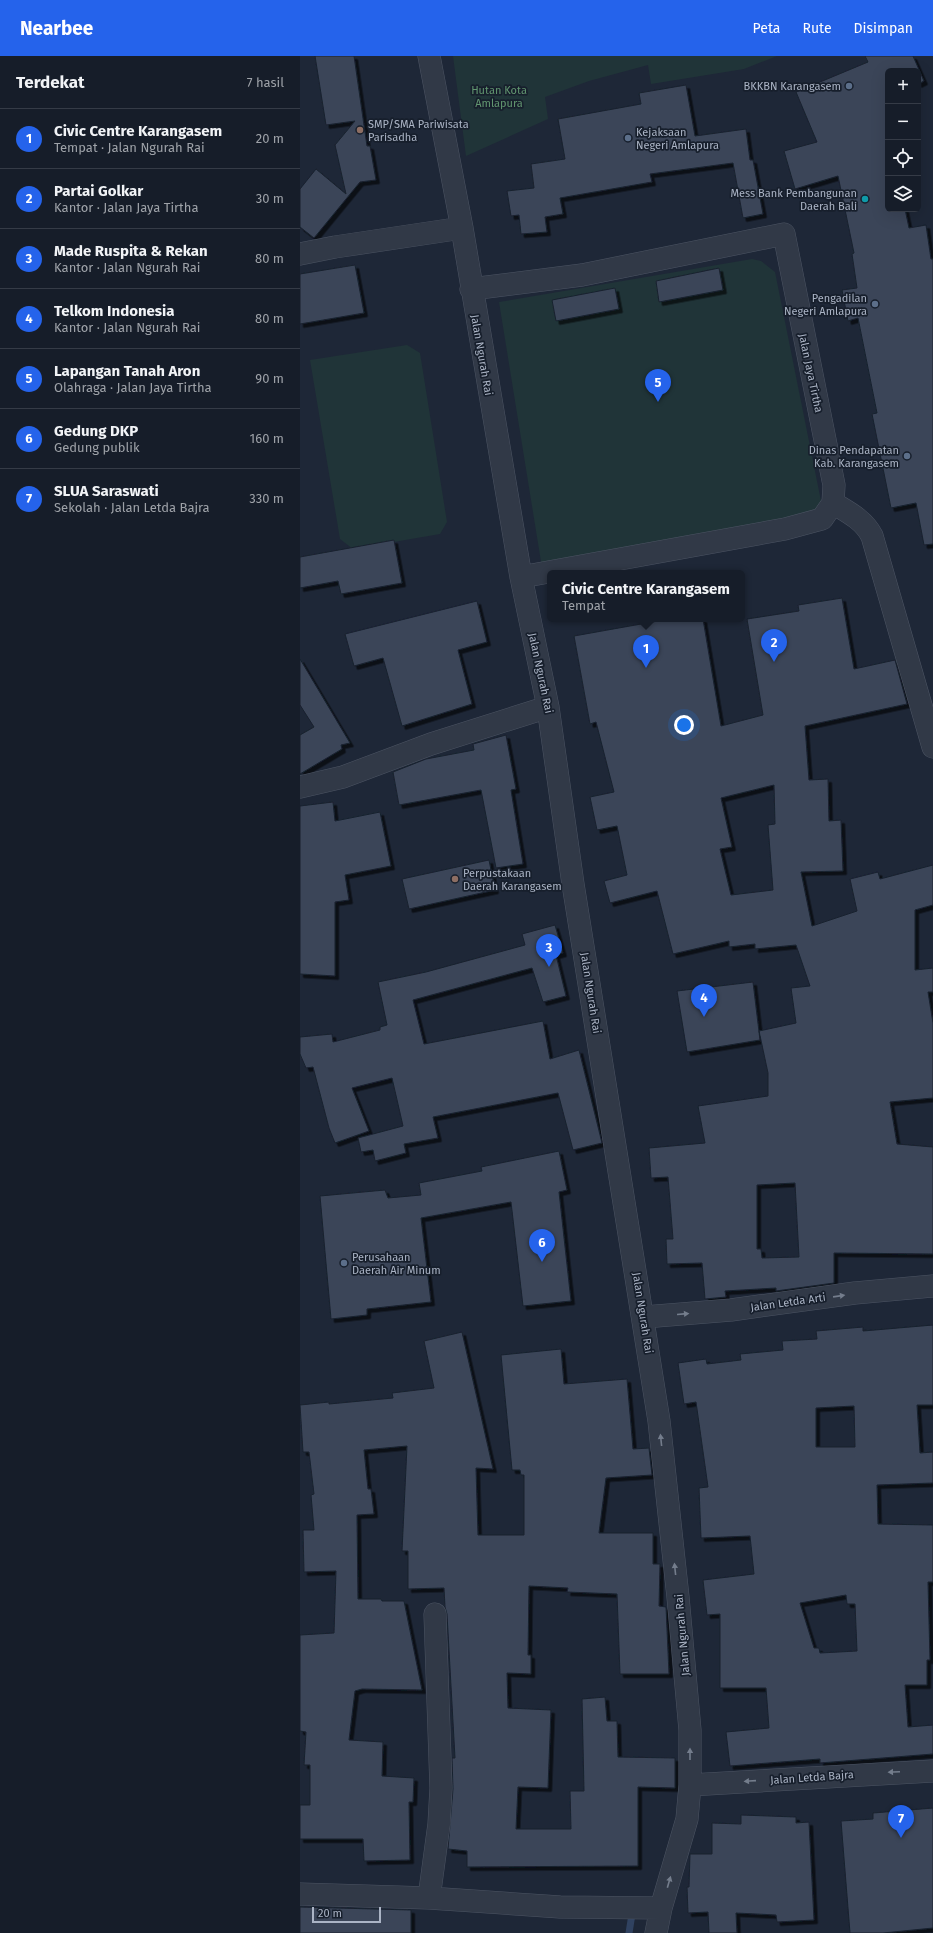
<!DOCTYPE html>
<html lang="id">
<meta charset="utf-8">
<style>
body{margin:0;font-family:"Fira Sans",sans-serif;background:#232a35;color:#f1f3f6}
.controls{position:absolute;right:12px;top:12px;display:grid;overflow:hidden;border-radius:6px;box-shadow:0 4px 16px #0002}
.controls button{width:36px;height:36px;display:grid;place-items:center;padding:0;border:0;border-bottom:1px solid #353b46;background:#161d29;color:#f1f3f6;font:20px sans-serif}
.scale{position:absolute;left:12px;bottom:10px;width:69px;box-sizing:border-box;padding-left:4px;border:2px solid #abb4c5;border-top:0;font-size:11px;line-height:14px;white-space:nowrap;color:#abb4c5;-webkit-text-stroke:3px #171f2c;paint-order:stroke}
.you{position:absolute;left:384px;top:669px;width:14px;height:14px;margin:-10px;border:3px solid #fff;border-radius:50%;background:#1a73e8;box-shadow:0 0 0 6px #1a73e833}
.badge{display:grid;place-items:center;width:26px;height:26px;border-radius:50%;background:#2563eb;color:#fff;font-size:13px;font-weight:700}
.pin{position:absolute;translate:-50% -33px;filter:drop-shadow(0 1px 2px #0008)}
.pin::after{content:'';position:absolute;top:21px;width:14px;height:12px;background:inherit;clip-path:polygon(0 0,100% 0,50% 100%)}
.popup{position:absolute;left:247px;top:514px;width:198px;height:52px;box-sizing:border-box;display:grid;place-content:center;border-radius:6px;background:#161d29;filter:drop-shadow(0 1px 3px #0005);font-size:13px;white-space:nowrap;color:#9ea2a8}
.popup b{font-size:15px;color:#f1f3f6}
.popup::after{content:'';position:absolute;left:50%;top:100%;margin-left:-8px;border:8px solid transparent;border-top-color:#161d29}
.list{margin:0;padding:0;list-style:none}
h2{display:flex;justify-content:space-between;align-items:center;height:52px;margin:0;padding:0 16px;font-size:17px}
h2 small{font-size:13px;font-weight:400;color:#9ea2a8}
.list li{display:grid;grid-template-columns:26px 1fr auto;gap:12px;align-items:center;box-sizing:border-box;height:60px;padding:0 16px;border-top:1px solid #353b46}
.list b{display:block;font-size:15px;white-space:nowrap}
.list p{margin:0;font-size:13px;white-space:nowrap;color:#9ea2a8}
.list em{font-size:13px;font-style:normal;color:#9ea2a8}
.icon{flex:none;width:22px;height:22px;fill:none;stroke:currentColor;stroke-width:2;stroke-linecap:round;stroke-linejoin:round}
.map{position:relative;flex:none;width:633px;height:1877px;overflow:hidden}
header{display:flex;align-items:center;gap:24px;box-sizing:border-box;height:56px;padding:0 20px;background:#2563eb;color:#fff}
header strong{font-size:19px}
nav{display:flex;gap:22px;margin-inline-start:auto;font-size:14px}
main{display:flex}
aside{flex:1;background:#161d29}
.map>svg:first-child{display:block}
</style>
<header>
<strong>Nearbee</strong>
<nav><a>Peta</a><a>Rute</a><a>Disimpan</a></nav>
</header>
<main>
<aside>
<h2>Terdekat<small>7 hasil</small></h2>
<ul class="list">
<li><span class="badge">1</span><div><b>Civic Centre Karangasem</b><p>Tempat · Jalan Ngurah Rai</p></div><em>20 m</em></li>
<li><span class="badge">2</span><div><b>Partai Golkar</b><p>Kantor · Jalan Jaya Tirtha</p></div><em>30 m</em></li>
<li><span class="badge">3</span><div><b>Made Ruspita &amp; Rekan</b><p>Kantor · Jalan Ngurah Rai</p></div><em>80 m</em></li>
<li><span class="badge">4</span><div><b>Telkom Indonesia</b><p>Kantor · Jalan Ngurah Rai</p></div><em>80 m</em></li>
<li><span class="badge">5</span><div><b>Lapangan Tanah Aron</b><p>Olahraga · Jalan Jaya Tirtha</p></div><em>90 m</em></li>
<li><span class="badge">6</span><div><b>Gedung DKP</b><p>Gedung publik</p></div><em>160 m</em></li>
<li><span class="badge">7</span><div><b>SLUA Saraswati</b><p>Sekolah · Jalan Letda Bajra</p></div><em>330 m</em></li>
</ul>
</aside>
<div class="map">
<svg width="633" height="1877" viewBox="0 0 633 1877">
<defs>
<filter id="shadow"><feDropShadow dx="3.5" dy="3.5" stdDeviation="0" flood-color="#0009"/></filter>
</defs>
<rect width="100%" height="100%" fill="#1e2737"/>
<path fill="#203438" d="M153 0H477L444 13 351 28 348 9 289 25 245 41 248 63 166 100Z
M452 203 461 205 475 216 521 445 519 458 243 518 199 246Z
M107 289 120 297 147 466 140 478 53 493 40 483 10 304Z"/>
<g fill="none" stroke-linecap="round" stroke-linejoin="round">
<path stroke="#304260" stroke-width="7" d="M329 1877 332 1858"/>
</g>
<path fill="#3a4558" stroke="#19212e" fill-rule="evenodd" filter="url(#shadow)" d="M15 0H54L67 90H70L76 124 60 126 14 182 0 171V133L16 113 46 138 35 89 55 65 26 69Z
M565 0H613L624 25 618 28V15H588V153H605L609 172 626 169 631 203H633V488L624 489 616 447 591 452 572 358 577 357 558 262 548 265 542 234 557 232 552 198 554 197 538 120 495 133 484 95 517 86 496 36 568 6Z
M386 29 395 80 446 73 450 104H453L463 158 443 162 433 107 350 118 352 126 260 142 263 158 245 161 247 176 221 178 219 159 211 160 207 135 234 132 231 108 265 103 258 63 341 48 339 37Z
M55 209 64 257 0 268V218Z
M419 212 423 234 359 246 356 225Z
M315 232 319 253 256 265 252 244Z
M94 484 102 527 41 538 38 525 0 532V501Z
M542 542 554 613 595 604 607 648 505 670 509 724 528 723 529 765 541 764 543 815 501 816 512 870 557 855 550 823 578 816 580 823 633 809V849L615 854V914L633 912V936H628L633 967V1042L590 1046 597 1088 633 1091V1198L534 1197V1227L476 1235V1232L425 1235 426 1241 405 1243 402 1207 367 1208 366 1183H373L368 1121 351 1122 349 1092 405 1087 398 1050 468 1040V1017L459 975 496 967 491 932 510 930 496 889 455 893V888L429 891V885L373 898 357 835 310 847 304 825 327 819 317 770 297 774 290 741 314 736 296 666 290 668 274 580 369 563H403L421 670 463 659 447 563 499 555 498 549ZM474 729 475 768 468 769 473 834 431 839 420 793 432 791 421 742ZM495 1127 499 1201 462 1202 461 1193H457V1129Z
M177 545 187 586 158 594 172 648 102 670 83 602 54 610 45 578Z
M0 603 50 687 41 689 42 693 0 718V679L14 671 0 649Z
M206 679 216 733 211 734 223 808 196 812 181 734 99 749 93 716 126 703 174 694 173 688Z
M33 746 35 765 80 756 91 810 45 819 49 844 35 846V920L0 918V750Z
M189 804 195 834 109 853 102 823Z
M255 869 263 897 256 899 266 940 243 946 232 912 113 944 124 988 243 965 250 1003 279 994 302 1087 273 1094 258 1037 133 1061 138 1082 104 1088 106 1097 75 1105 73 1094 61 1096 58 1082 103 1070 92 1022 52 1032 69 1075 35 1087 29 1072 13 1011 6 1012 0 998V981L32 978 33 986 80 974V971L87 969 78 926 126 916 225 889 222 878Z
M453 926 460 984 387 996 377 935Z
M259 1095 267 1134 259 1136 271 1245 223 1250 211 1146 121 1162 131 1246 67 1253V1259L31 1263 20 1140 85 1134 88 1142 121 1139 119 1127 182 1115 181 1111Z
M633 1269V1349H617L620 1397 633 1396V1427L577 1429 578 1468 633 1469V1526H628L630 1604H627V1629H605L608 1671 633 1669V1698L520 1707V1703L430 1710 426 1676 469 1672 466 1632H420V1558L407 1559 403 1524 454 1518 450 1480 401 1482 399 1432 408 1431 396 1346 384 1348 378 1307 406 1303 407 1308 441 1304 440 1298 483 1294 482 1285 517 1283 516 1275 563 1271V1275ZM554 1350 555 1391H516V1352ZM546 1539 547 1548H555L557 1595 520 1597 519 1592H514L500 1547Z
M162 1276 193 1413 176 1412 178 1479H224V1419H221L220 1414H212L201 1299 261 1293 264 1328 327 1323 333 1393 349 1392 352 1419 306 1422 299 1477H353V1508H360L359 1550 366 1551 369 1618H320L317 1538 267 1536 268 1532 229 1530 228 1599H231V1618L207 1617 208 1652 251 1654 248 1732 218 1731 216 1773H271L270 1735H284L282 1643 305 1641 307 1665H317L318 1701 375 1702V1732L338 1731V1810L167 1811V1795L148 1793 153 1733 152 1702H155L147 1558 145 1551 144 1532 108 1533V1495H102L107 1390 64 1394 68 1433H71L74 1458 57 1459 58 1543H81L82 1545H104L122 1634 62 1633 55 1635 49 1684 83 1686 82 1720 114 1722 113 1746H109L110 1804 64 1805 63 1783H0V1749H10V1709H4L6 1676 0 1675V1579L34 1577 36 1515 4 1516 3 1474H14L11 1439 14 1438 9 1396H3L0 1349 29 1346V1348L93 1342 92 1337 134 1332 124 1285Z
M633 1752V1872L583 1877H550L541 1765 573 1763V1757Z
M441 1759 496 1761V1767L509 1766 514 1864 477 1866 476 1859 436 1857 437 1877H409L408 1856 388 1857 387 1831H389L390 1798H412V1767L441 1768Z
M0 1851 111 1854V1877H0Z"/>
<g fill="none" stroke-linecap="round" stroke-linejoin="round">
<defs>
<path id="minor" d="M129 0 162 172 221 521 248 651 273 828 359 1365 378 1541 390 1674V1729L387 1763 361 1852 356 1877
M0 198 35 191 162 172
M171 233 282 219 484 178 534 429 533 447 522 463 485 473 221 521
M533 447C548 456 564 464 572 480L633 691
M0 731 43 721 131 688 248 651
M344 1261 431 1254 555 1237 633 1230
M390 1729 633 1715
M0 1838 129 1842 260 1851 361 1852
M129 1842 139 1768 141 1732 135 1558"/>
</defs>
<use href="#minor" stroke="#4c5463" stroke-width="23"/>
<use href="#minor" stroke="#313947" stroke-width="22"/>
</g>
<defs><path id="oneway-solid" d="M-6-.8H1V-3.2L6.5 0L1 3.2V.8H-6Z"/></defs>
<g fill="#747d8c">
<use href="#oneway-solid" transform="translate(539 1240) rotate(-8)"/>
<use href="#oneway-solid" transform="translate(383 1258) rotate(-5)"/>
<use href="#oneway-solid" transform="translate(361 1384) rotate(-96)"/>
<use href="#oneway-solid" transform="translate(375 1513) rotate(-96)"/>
<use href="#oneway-solid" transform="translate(390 1698) rotate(-90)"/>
<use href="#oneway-solid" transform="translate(594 1716) rotate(178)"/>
<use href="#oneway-solid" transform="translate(450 1725) rotate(176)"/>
<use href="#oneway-solid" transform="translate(369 1826) rotate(-74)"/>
</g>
<g fill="#5c6f8a" stroke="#171f2c" stroke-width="1.5">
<circle cx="549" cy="30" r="4"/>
<circle cx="328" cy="82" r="4"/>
<circle cx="575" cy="248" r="4"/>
<circle cx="607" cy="400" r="4"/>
<circle cx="44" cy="1207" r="4"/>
</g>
<g fill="#8d6e63" stroke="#171f2c" stroke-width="1.5">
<circle cx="60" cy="74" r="4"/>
<circle cx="155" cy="823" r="4"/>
</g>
<circle fill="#0f9aa8" stroke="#171f2c" stroke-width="1.5" cx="565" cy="143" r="4"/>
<g text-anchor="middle" stroke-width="3.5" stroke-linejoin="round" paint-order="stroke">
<g font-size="11" fill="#abb4c5" stroke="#171f2c" text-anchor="end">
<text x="541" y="34">BKKBN Karangasem</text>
<text x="68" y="72" text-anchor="start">SMP/SMA Pariwisata<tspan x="68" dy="13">Parisadha</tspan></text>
<text x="336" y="80" text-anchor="start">Kejaksaan<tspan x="336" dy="13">Negeri Amlapura</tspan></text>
<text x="557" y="141">Mess Bank Pembangunan<tspan x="557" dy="13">Daerah Bali</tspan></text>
<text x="567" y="246">Pengadilan<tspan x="567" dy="13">Negeri Amlapura</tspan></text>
<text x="599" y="398">Dinas Pendapatan<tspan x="599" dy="13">Kab. Karangasem</tspan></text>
<text x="163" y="821" text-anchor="start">Perpustakaan<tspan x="163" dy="13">Daerah Karangasem</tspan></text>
<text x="52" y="1205" text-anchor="start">Perusahaan<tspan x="52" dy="13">Daerah Air Minum</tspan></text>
</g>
<g font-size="11" fill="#629670" stroke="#171f2c">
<text x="199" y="38">Hutan Kota<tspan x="199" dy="13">Amlapura</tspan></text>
</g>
<g font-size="11" fill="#abb4c5" stroke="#171f2c">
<text transform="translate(182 299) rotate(80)" y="4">Jalan Ngurah Rai</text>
<text transform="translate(511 317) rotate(78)" y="4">Jalan Jaya Tirtha</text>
<text transform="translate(241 617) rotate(78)" y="4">Jalan Ngurah Rai</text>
<text transform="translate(291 937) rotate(81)" y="4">Jalan Ngurah Rai</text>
<text transform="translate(488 1246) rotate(-8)" y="4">Jalan Letda Arti</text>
<text transform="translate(343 1257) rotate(81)" y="4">Jalan Ngurah Rai</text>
<text transform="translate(382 1579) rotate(-95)" y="4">Jalan Ngurah Rai</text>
<text transform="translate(512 1721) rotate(-4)" y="4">Jalan Letda Bajra</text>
</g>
</g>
</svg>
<div class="controls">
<button>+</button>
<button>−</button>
<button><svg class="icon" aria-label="locate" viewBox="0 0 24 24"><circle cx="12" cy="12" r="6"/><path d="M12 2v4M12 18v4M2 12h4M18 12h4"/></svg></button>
<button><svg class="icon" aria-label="layers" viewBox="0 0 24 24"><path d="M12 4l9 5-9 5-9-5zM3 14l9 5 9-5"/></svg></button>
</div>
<div class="scale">20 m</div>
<div class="you"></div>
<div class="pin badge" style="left:346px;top:612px">1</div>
<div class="popup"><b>Civic Centre Karangasem</b>Tempat</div>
<div class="pin badge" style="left:474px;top:606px">2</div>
<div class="pin badge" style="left:249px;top:911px">3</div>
<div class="pin badge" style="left:404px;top:961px">4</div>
<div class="pin badge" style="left:358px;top:346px">5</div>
<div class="pin badge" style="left:242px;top:1206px">6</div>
<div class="pin badge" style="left:601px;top:1782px">7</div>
</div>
</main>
